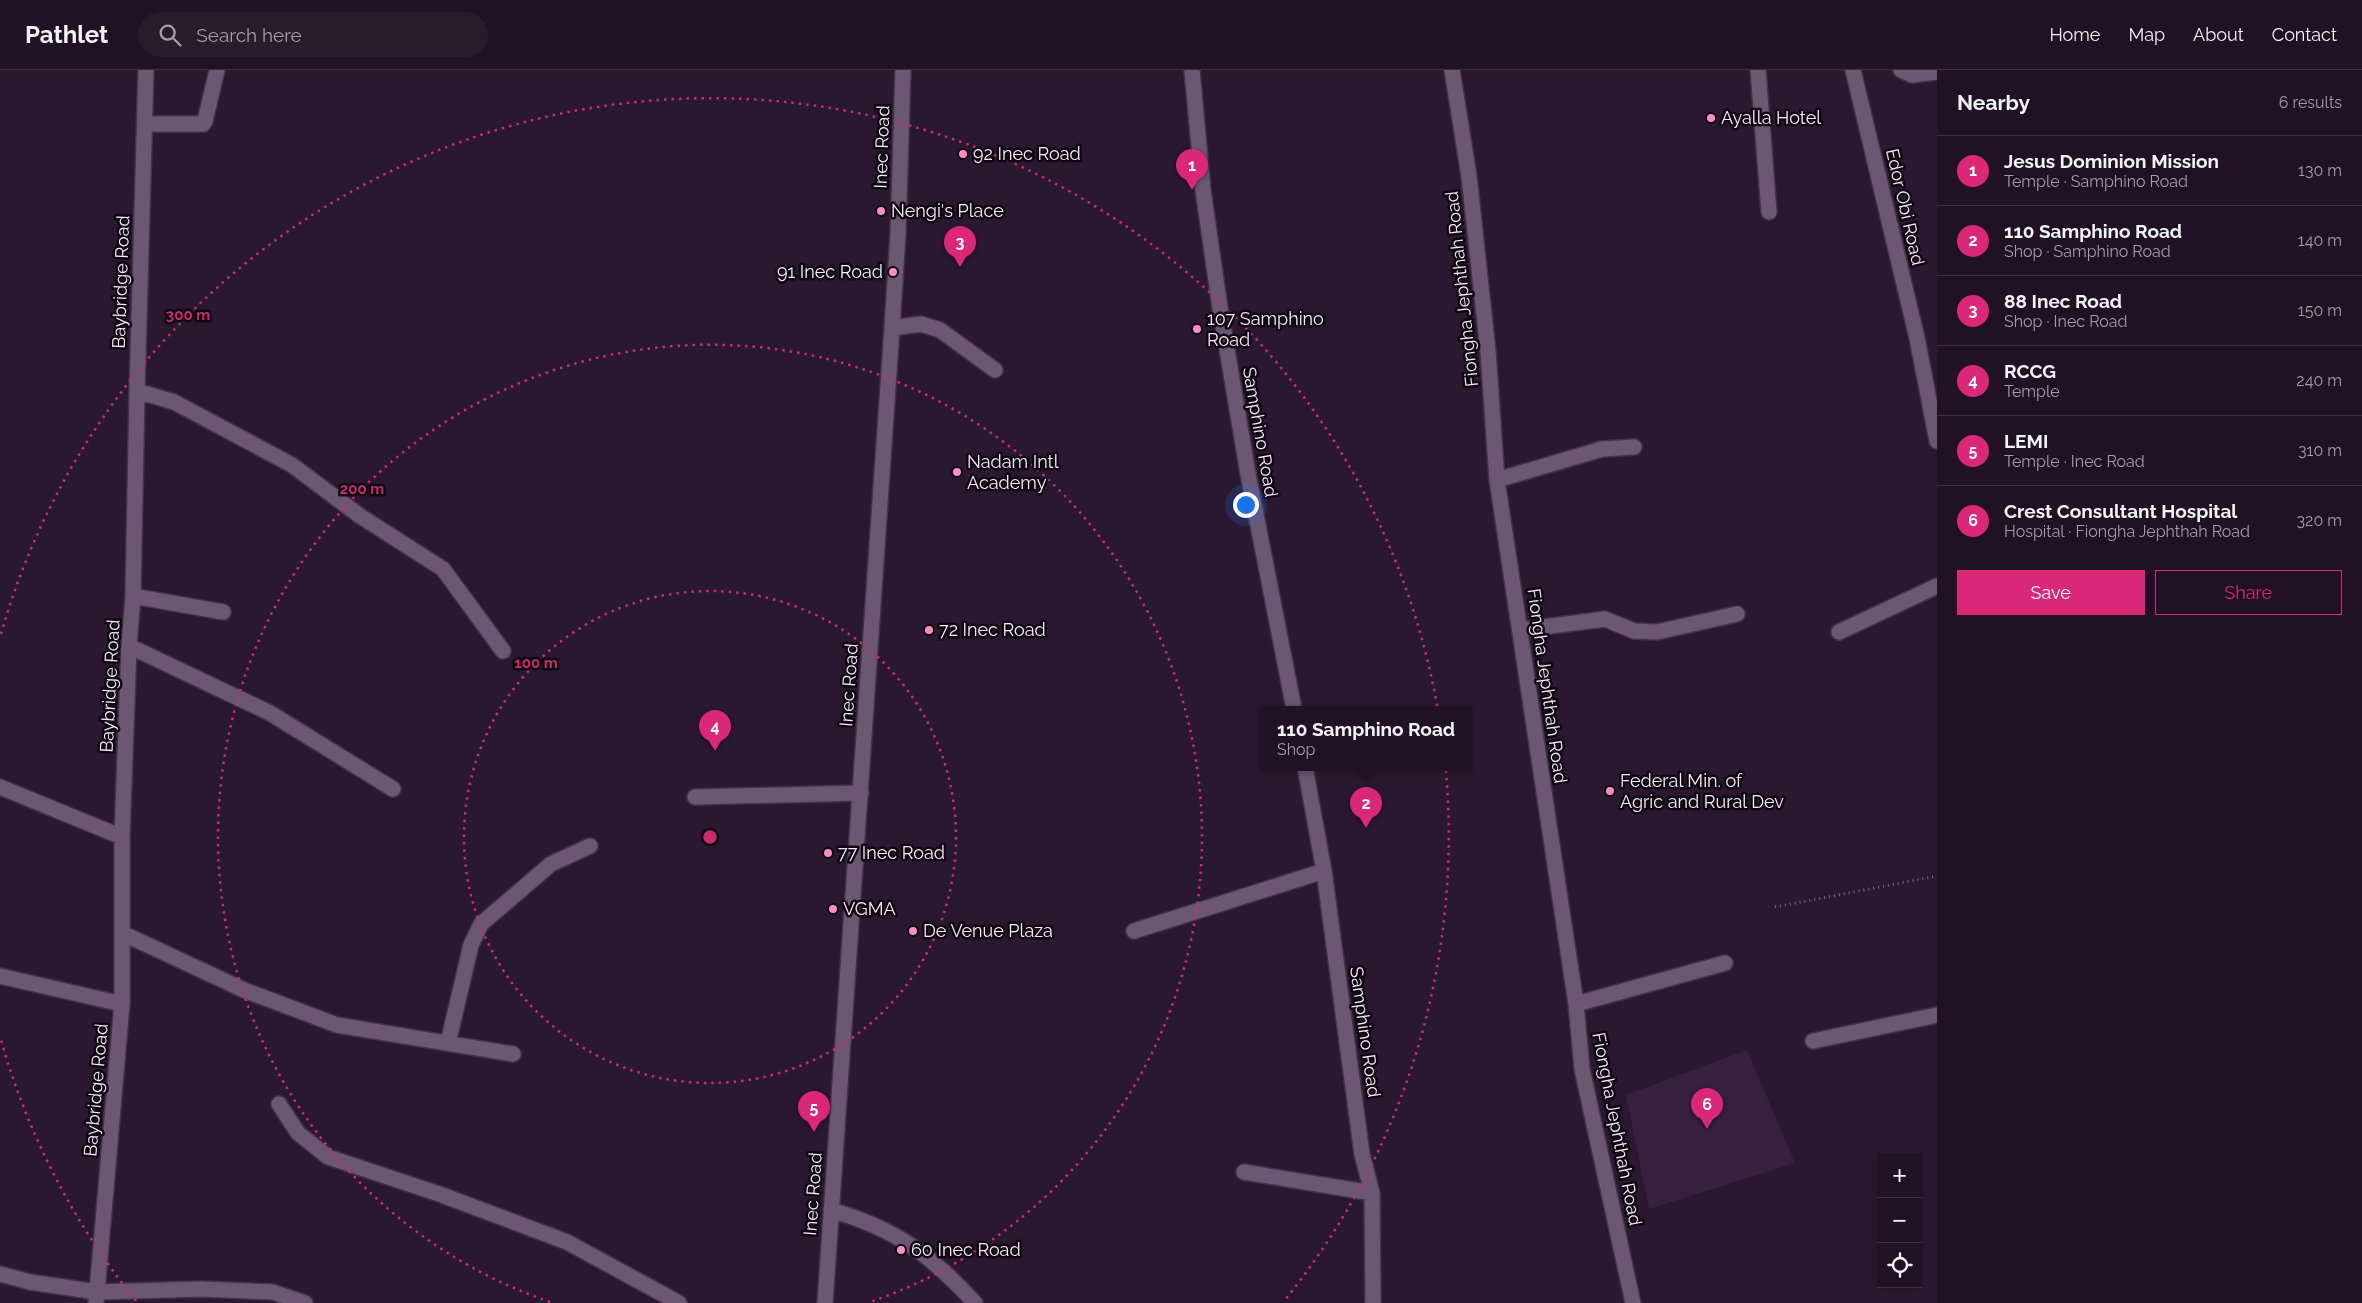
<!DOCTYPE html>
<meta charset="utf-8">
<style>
body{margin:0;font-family:Raleway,sans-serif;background:#281b2c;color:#f1f3f6}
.controls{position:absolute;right:15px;bottom:15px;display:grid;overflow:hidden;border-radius:0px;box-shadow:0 2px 12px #0003}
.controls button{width:45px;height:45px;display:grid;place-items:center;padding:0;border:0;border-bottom:1px solid #3d3241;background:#201224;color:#f1f3f6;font:25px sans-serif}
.you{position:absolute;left:1245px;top:434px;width:18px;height:18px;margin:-12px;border:4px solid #fff;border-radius:50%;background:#1a73e8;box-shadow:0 0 0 8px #1a73e833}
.badge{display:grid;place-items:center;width:32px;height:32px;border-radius:50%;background:#db2777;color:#fff;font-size:16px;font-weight:700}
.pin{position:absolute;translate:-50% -41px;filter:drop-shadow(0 1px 2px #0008)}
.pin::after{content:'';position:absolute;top:26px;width:18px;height:15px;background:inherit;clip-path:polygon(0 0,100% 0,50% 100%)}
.popup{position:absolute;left:1260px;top:636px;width:212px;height:65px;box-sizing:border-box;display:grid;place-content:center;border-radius:0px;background:#201224;filter:drop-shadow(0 1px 4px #0005);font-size:16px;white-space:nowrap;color:#a29ea6}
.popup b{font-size:19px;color:#f1f3f6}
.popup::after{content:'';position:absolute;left:50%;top:100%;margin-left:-10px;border:10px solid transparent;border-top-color:#201224}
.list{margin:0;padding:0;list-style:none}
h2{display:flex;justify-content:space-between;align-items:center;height:65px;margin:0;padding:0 20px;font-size:21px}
h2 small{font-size:16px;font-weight:400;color:#a29ea6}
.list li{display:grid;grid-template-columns:32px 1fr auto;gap:15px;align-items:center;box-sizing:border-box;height:70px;padding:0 20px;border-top:1px solid #3d3241}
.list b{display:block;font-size:19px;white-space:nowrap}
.list p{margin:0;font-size:16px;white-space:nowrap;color:#a29ea6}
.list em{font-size:16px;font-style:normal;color:#a29ea6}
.actions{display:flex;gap:10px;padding:15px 20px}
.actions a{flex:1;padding:11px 0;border:1px solid #db2777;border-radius:0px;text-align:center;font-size:18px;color:#db2777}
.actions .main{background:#db2777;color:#fff}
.icon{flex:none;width:28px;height:28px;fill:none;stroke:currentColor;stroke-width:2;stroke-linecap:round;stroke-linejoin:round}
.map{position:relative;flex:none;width:1937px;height:1233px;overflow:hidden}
header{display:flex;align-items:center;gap:30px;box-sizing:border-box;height:70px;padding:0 25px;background:#201224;border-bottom:1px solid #3d3241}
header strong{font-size:24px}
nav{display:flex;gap:28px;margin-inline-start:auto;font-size:18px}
.search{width:350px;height:45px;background:#281b2c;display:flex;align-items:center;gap:12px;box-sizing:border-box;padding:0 18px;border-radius:28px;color:#a29ea6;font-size:19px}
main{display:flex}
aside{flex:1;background:#201224}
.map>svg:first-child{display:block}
</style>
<header>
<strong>Pathlet</strong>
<div class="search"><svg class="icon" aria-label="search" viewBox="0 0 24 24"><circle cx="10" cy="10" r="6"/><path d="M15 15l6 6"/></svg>Search here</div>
<nav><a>Home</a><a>Map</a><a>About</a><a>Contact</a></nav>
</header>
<main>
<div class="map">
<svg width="1937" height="1233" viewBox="0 0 1937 1233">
<rect width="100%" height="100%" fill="#2a1830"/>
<path fill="#36203d" d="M1747 980 1795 1093 1649 1139 1626 1025Z"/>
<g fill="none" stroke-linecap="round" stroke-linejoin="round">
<defs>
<path id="minor" d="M1192 0 1203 120 1220 238 1248 404 1294 639
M1452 0 1469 106 1488 281 1497 410 1576 934 1582 999 1633 1233
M1758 0 1769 142
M1853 0 1917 268 1937 371
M1901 0 1912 5 1937 2
M145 54H203L205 51 217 0
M892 258 921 254 940 260 995 300
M137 321 174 332 292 395 360 446 443 499 503 581
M1497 410 1602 379 1634 377
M133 526 223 542
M1520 560 1605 549 1634 561 1657 562 1737 544
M1839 562 1937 516
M129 576 270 643 393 719
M1305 697 1324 801 1362 1084 1372 1123 1373 1233
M0 717 122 767
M695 727 861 723
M1134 861 1324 801
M122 863 244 920 337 955 513 984
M0 906 122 934
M1576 934 1725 893
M1813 971 1937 945
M448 973 471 875 481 854 551 794 590 776
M279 1034 298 1063 328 1087 442 1125 567 1172 679 1233
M1244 1102 1372 1123
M831 1140C896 1159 930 1184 975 1233
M0 1204 30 1212 97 1222 201 1219 273 1222 305 1233
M96 1233 122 934V767L129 576 133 526 137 321 146 0
M825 1233 892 258 898 164 903 0"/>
</defs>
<use href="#minor" stroke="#413245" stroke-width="18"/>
<path stroke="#76667b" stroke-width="3" stroke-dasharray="1 4" stroke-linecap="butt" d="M1775 837 1937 806"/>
<use href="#minor" stroke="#6c5773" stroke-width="15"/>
</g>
<g fill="none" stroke="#c72d6b" stroke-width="2.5" stroke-dasharray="2.5 5">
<circle cx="710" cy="767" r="246"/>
<path d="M550 1232A492 492 0 1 1 870 1232"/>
<path d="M136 1231A738 738 0 0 1 1 970M1 564A738 738 0 1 1 1284 1231"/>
</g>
<g fill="#fb8fc4" stroke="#0f0711" stroke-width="2">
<circle cx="1711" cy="48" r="5"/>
<circle cx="963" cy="84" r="5"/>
<circle cx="881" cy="141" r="5"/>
<circle cx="893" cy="202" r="5"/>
<circle cx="1197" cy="259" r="5"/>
<circle cx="957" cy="402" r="5"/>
<circle cx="929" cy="560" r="5"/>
<circle cx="1610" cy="721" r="5"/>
<circle cx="828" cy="783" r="5"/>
<circle cx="833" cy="839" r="5"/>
<circle cx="913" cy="861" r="5"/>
<circle cx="901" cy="1180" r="5"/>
</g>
<g text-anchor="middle" stroke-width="5" stroke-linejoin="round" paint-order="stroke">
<g font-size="18" fill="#f8ecfc" stroke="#0f0711" text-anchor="start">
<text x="1721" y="54">Ayalla Hotel</text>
<text x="973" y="90">92 Inec Road</text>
<text x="891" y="147">Nengi's Place</text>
<text x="883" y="208" text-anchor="end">91 Inec Road</text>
<text x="1207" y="255">107 Samphino<tspan x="1207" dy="21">Road</tspan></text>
<text x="967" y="398">Nadam Intl<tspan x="967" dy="21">Academy</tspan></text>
<text x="939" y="566">72 Inec Road</text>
<text x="1620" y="717">Federal Min. of<tspan x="1620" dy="21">Agric and Rural Dev</tspan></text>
<text x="838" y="789">77 Inec Road</text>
<text x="843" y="845">VGMA</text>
<text x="923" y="867">De Venue Plaza</text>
<text x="911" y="1186">60 Inec Road</text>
</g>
<g font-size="18" fill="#f8ecfc" stroke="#0f0711">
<text transform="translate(882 77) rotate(-88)" y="6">Inec Road</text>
<text transform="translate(1905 137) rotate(77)" y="6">Edor Obi Road</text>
<text transform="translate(121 212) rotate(-88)" y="6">Baybridge Road</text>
<text transform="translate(1462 219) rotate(-96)" y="6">Fiongha Jephthah Road</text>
<text transform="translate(1260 362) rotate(80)" y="6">Samphino Road</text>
<text transform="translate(849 615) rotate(-86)" y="6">Inec Road</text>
<text transform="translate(110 616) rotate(-87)" y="6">Baybridge Road</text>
<text transform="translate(1547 616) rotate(82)" y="6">Fiongha Jephthah Road</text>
<text transform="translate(1365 962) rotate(82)" y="6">Samphino Road</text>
<text transform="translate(96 1020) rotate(-85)" y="6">Baybridge Road</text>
<text transform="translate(1617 1059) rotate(79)" y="6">Fiongha Jephthah Road</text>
<text transform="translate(813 1124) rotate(-86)" y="6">Inec Road</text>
</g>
</g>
<circle cx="710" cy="767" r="8" fill="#c72d6b" stroke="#0f0711" stroke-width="2.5"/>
<g font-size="15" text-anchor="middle" font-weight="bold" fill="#c72d6b" stroke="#0f0711" stroke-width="5" stroke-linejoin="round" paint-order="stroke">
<text x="188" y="250">300 m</text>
<text x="362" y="424">200 m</text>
<text x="536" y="598">100 m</text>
</g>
</svg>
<div class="controls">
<button>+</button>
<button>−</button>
<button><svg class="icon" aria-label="locate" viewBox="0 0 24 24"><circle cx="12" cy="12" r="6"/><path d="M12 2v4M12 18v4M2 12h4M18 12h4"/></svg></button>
</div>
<div class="you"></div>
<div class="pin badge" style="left:1192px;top:120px">1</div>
<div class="pin badge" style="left:1366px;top:758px">2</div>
<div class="popup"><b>110 Samphino Road</b>Shop</div>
<div class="pin badge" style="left:960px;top:197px">3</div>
<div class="pin badge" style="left:715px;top:681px">4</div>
<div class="pin badge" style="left:814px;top:1062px">5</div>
<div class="pin badge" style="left:1707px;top:1059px">6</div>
</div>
<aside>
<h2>Nearby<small>6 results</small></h2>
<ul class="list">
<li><span class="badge">1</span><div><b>Jesus Dominion Mission</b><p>Temple · Samphino Road</p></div><em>130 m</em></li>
<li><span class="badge">2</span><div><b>110 Samphino Road</b><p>Shop · Samphino Road</p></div><em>140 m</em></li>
<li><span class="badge">3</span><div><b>88 Inec Road</b><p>Shop · Inec Road</p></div><em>150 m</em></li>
<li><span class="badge">4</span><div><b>RCCG</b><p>Temple</p></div><em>240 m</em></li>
<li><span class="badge">5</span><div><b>LEMI</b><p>Temple · Inec Road</p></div><em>310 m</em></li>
<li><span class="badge">6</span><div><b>Crest Consultant Hospital</b><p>Hospital · Fiongha Jephthah Road</p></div><em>320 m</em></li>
</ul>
<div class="actions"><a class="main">Save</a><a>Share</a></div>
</aside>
</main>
